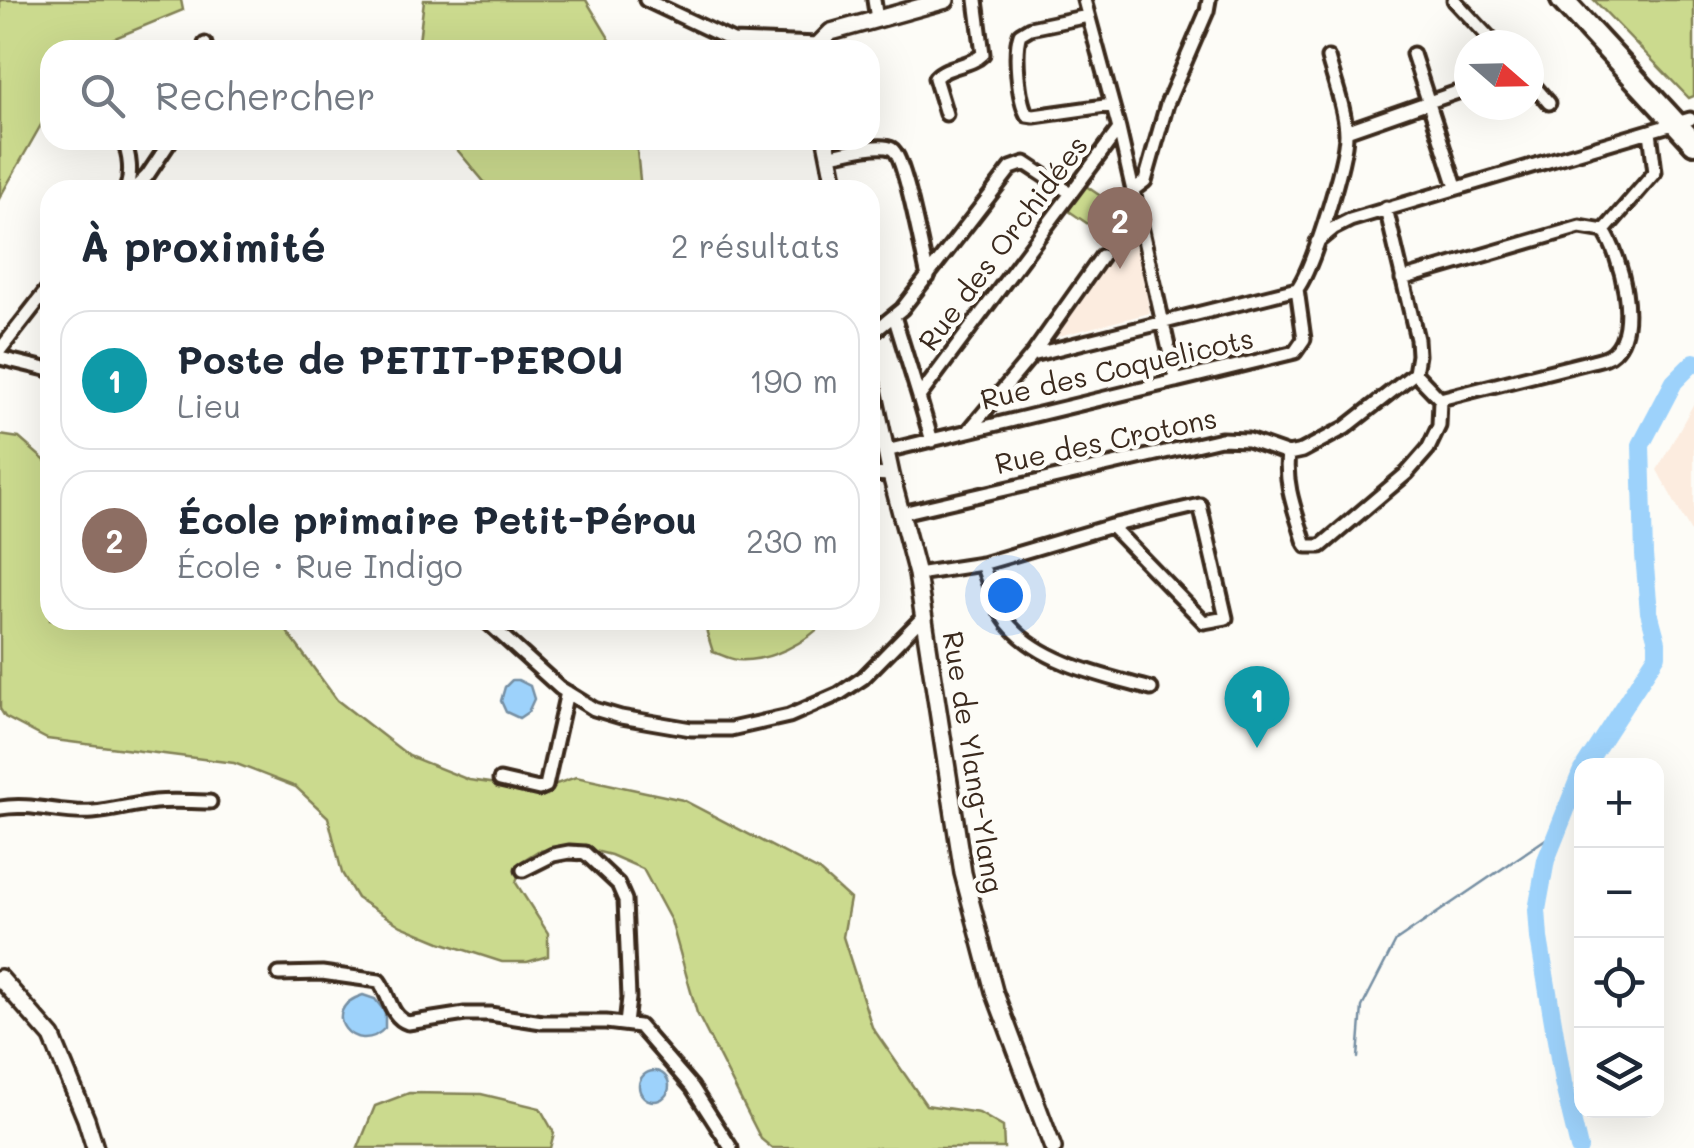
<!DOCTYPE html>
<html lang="fr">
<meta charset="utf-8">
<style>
body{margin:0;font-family:Mali,sans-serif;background:#f2f2f3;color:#1f2937}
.controls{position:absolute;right:30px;bottom:30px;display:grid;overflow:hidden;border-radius:20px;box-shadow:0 10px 40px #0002}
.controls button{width:90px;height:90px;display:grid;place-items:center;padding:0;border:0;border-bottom:2px solid #e0e1e3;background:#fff;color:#1f2937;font:50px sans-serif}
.compass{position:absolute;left:1454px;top:30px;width:90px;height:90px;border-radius:50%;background:#fff;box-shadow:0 10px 40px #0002;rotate:110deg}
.you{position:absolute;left:1005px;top:595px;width:35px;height:35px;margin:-25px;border:8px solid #fff;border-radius:50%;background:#1a73e8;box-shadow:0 0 0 15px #1a73e833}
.badge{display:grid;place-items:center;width:65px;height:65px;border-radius:50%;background:#b45309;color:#fff;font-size:32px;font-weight:700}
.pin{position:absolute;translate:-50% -82px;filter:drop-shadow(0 2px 5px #0008)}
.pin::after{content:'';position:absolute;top:52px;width:35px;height:30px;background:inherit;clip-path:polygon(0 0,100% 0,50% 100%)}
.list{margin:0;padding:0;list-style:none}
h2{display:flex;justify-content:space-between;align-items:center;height:130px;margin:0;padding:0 40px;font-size:42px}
h2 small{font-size:32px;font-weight:400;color:#747a83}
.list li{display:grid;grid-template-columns:65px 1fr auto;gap:30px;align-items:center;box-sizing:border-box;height:140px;margin:0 20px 20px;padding:0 20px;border:2px solid #e0e1e3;border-radius:30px}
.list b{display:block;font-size:38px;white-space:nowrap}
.list p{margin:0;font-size:32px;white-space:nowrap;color:#747a83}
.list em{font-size:32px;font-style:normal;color:#747a83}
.icon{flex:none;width:55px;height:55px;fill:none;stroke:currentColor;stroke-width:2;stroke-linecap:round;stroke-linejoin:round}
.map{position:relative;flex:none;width:1694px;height:1148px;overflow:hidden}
.search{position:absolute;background:#fff;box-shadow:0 10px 40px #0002;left:40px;top:40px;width:840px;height:110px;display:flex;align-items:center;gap:25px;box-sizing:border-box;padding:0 35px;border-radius:30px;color:#747a83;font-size:38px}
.panel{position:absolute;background:#fff;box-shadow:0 10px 40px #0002;left:40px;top:180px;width:840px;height:450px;border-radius:30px}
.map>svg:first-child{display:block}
</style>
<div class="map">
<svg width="1694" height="1148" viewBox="0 0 1694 1148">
<rect width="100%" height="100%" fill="#fdfcf7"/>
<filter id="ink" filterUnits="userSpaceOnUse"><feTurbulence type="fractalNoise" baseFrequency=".01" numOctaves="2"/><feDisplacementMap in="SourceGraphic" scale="20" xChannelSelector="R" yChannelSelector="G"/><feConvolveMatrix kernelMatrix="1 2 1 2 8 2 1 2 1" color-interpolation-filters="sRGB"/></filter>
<g filter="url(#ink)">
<path fill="#fcecdf" d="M1133 225 1150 313 1047 339Z
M1694 403V538L1657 470Z"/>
<path fill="#cbda8e" stroke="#838256" stroke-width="2.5" d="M0 0H181L183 10 86 50H50V109L0 197Z
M424 0H586L616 50H418Z
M1594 0H1694V96L1689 98Z
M449 140H636L641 190H491Z
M1083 184 1130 216 1113 241 1066 209Z
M0 435 19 438 50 465V620H282L288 633 337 700 409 756 469 780 539 790 576 777 683 800 819 871 850 899 843 937 872 1027 926 1105 979 1113 1003 1127 1004 1148H772L761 1139 697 1013 671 921 643 869 611 855 579 847 538 851 522 861 516 883 548 933V956L527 962H502L440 942 401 926 357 898 342 873 328 817 296 787 234 763 47 739 5 717 0 709Z
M703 620H827C806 643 770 662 737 660 729 659 720 654 713 652Z
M409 1093 481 1094 540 1108 554 1133 550 1148H358L375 1106Z"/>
<path fill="#9dd2fb" stroke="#768fa3" stroke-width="2.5" d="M512 680H518L530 686 534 699 528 712 519 718 506 712 501 701 505 687Z
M363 995 375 999 385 1012V1028C356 1059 315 1010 363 995Z
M639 1086a15 15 0 1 1 30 0a15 15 0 1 1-30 0Z"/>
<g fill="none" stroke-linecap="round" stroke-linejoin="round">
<path stroke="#768fa3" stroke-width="2.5" d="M1358 1058 1362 1007 1396 941 1556 832"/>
<path stroke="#9dd2fb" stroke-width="18" d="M1585 766 1657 655V642L1649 612 1644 555 1641 445 1674 382 1694 362
M1579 1148 1563 1082 1539 938 1537 910 1546 860 1582 770"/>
<defs>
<path id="street" d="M646 0 733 41 819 44
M874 0 877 19
M1084 0 1119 129 1176 381
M1454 0 1496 45
M1088 16 1030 28 1020 34C1014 51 1018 99 1027 115L1034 116 1112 105
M205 44 206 50
M1413 54 1456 187
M1529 80 1549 103
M946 114 935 78C948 64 970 67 983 54L976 0
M1346 131 1469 88
M123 140C130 155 132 174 126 190
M830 155C844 153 880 142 892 149 905 156 923 257 928 277
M133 190 147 176 171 140
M1132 191 1145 181 1167 104 1207 11 1209 0
M1386 208 1417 339 1418 355 1415 373
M1317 242 1334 228 1350 220 1690 119
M1402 279 1580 227 1604 231 1655 172 1650 132
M1297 289C1313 268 1346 161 1346 134 1346 112 1334 80 1328 58
M894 316 919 397
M870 335 902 309 1011 168 1025 163 1069 192
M0 350 50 286
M1032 355 1297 289
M0 358 50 370
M1440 399 1592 361C1600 359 1608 358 1614 352 1640 328 1621 256 1604 231
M970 429 1032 355 1102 256
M932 441 919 397 1119 129
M886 451 1295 352 1304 339 1297 289
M1288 454C1284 485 1296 513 1305 543L1307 546H1321L1407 473 1428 449 1439 426 1440 399 1415 373
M870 474 891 475
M902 513 1221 439 1248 440 1288 454 1302 451 1345 428 1415 373
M982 564C990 585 996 611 1011 627 1044 664 1105 676 1151 689
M917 574 982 564 1111 526 1200 505 1226 618 1204 622 1111 526
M485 620 560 688 594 709 621 717 691 729H731L789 716 839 694 863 678 924 616
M500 780 539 789 546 786 567 692
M0 808C32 802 62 815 93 812 114 810 135 804 155 802 173 800 192 802 210 802
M523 870 553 855 569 852 585 853 618 884 625 900 629 998 626 1024
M279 974 322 973 379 981C390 996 390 1017 408 1023L465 1014H490L542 1022H606L639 1026 692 1087 731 1148"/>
<path id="secondary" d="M817 50 819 44 831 32 946 0
M826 140 836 190
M870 377 891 475 917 574 963 873 994 991 1053 1148
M0 978 52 1037 86 1119 95 1148"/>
<path id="highway" d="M1562 0 1694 143"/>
</defs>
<use href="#street" stroke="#3b2a1e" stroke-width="19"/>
<use href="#secondary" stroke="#3b2a1e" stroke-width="22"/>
<use href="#highway" stroke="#3b2a1e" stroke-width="28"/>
<use href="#street" stroke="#fdfcf7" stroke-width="11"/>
<use href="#secondary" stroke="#fdfcf7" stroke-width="15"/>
<use href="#highway" stroke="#fdfcf7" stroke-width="20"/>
</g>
</g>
<g text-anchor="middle" stroke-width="9" stroke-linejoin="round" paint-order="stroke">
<g font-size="28" fill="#3b2a1e" stroke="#fdfcf7">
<text transform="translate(1003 243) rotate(-53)" y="10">Rue des Orchidées</text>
<text transform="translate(1117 369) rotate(-13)" y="10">Rue des Coquelicots</text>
<text transform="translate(1106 441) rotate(-12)" y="10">Rue des Crotons</text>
<text transform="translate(973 762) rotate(81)" y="10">Rue de Ylang-Ylang</text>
</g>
</g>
</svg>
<div class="controls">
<button>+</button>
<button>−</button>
<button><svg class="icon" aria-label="locate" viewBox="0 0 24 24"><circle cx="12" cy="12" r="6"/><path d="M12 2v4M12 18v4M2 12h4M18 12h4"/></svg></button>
<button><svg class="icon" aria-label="layers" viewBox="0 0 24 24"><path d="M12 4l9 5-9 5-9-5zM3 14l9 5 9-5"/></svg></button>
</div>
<svg class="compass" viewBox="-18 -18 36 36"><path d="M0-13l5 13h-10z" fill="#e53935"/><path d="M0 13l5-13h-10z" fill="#747a83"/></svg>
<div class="you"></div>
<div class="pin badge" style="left:1257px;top:748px;background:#0f9aa8">1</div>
<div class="pin badge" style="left:1120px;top:269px;background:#8d6e63">2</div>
<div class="search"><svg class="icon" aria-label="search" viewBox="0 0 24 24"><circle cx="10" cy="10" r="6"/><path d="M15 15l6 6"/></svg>Rechercher</div>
<section class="panel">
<h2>À proximité<small>2 résultats</small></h2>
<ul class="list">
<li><span class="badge" style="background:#0f9aa8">1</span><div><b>Poste de PETIT-PEROU</b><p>Lieu</p></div><em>190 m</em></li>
<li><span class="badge" style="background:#8d6e63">2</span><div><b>École primaire Petit-Pérou</b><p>École · Rue Indigo</p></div><em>230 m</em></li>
</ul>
</section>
</div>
